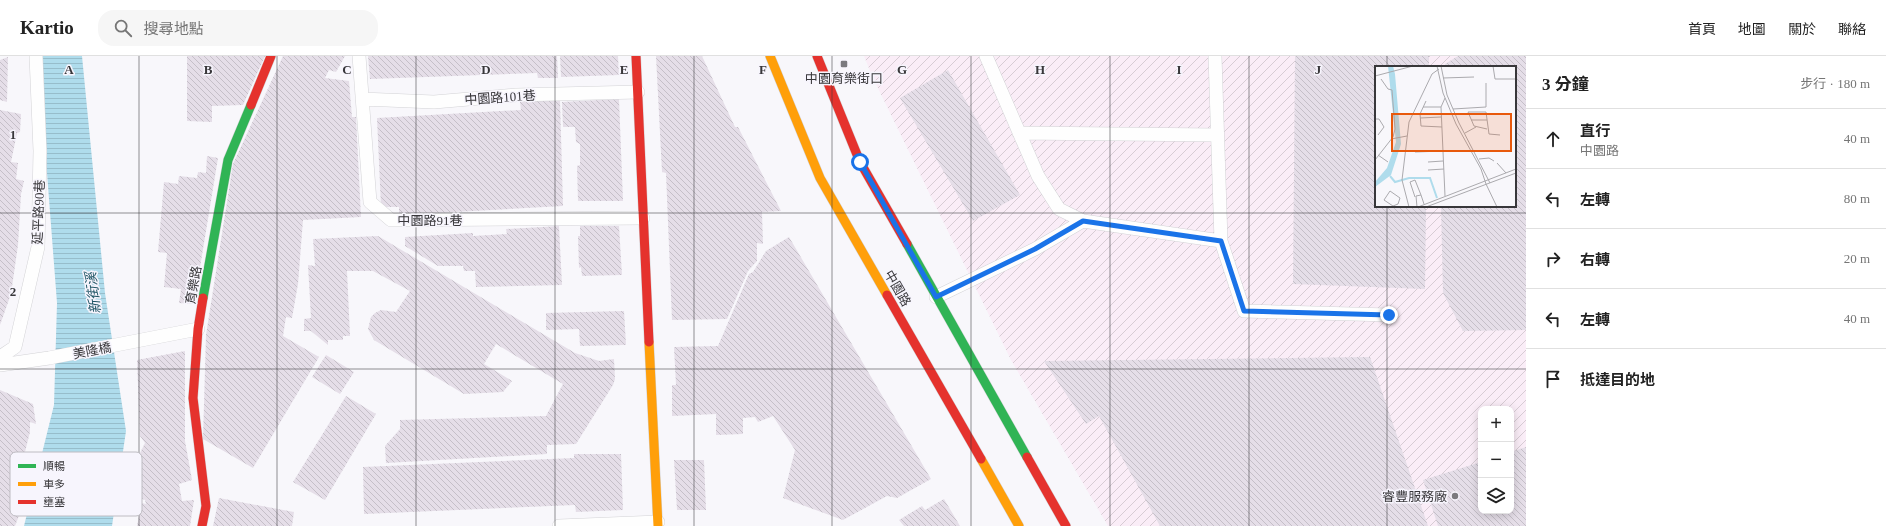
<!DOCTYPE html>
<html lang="zh-TW">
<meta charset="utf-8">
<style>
body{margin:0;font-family:"Times New Roman","Noto Sans TC",serif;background:#f6f6f6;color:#222}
.controls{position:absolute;right:12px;bottom:12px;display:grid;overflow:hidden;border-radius:8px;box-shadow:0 2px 10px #0003}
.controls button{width:36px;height:36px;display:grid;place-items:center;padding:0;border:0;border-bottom:1px solid #e0e0e0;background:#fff;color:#222;font:20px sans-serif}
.stop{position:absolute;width:12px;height:12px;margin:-9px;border:3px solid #1a73e8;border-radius:50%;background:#fff}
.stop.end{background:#1a73e8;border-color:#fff;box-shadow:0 1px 4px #0008}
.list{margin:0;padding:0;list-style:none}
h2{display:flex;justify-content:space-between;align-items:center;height:52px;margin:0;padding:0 16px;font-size:17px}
h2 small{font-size:13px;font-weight:400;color:#767676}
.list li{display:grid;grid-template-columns:26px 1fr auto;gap:12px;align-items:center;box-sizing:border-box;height:60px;padding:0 16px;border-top:1px solid #e0e0e0}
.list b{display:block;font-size:15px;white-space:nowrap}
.list p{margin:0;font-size:13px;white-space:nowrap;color:#767676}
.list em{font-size:13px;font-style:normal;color:#767676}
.icon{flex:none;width:22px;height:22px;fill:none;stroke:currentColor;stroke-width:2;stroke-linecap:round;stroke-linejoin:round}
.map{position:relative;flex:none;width:1526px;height:470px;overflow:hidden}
header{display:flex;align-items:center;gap:24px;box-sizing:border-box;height:56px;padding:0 20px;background:#fff;border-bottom:1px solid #e0e0e0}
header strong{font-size:19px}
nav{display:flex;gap:22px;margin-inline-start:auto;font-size:14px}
.search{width:280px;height:36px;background:#f6f6f6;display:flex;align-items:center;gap:10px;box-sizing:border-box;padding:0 14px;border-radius:16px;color:#767676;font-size:15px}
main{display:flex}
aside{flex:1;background:#fff}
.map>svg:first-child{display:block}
</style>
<header>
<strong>Kartio</strong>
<div class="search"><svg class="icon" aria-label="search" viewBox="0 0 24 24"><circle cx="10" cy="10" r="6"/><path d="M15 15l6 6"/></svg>搜尋地點</div>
<nav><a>首頁</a><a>地圖</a><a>關於</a><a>聯絡</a></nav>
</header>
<main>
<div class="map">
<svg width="1526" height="470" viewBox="0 0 1526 470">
<defs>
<pattern id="industrial-furrows" width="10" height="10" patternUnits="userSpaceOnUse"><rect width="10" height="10" fill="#faedf7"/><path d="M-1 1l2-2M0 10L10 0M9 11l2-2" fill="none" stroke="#d7ccd4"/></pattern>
<pattern id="water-rules" width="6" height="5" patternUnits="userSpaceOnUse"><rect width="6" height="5" fill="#afdcec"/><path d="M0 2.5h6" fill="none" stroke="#97bdcb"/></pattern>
<pattern id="building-back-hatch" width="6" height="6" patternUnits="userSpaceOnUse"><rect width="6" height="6" fill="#e5dee8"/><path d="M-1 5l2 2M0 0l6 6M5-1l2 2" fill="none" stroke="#c5bfc8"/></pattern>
</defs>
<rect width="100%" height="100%" fill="#f8f7fb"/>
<path fill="url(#industrial-furrows)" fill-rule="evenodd" d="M864 0H1526V470H1108L1011 304 872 20ZM1376 11H1515V150H1376ZM1481 353H1511V455H1481Z"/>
<path fill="url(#water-rules)" d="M38 0H82L105 237 126 375 112 470H24L54 349 57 247Z"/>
<path fill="url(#building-back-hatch)" d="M187 0H265L243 49 212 50V66L187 65Z
M283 0H345L336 16 329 14 325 22 349 25 352 61H356L361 161 303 164 298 228 292 262 286 261 283 280 319 301 253 412 203 383 206 279 233 108Z
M368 0H557L558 22H538L537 17 370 23Z
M560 0H618L619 19 561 21Z
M656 0H702L735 71H738L781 155 762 156 763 188 757 187V205L748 215 727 263 672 264 666 117 662 116Z
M1295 0H1429V11H1376V150H1426L1425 233 1293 228Z
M1458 0H1526V274L1463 275 1443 237 1441 150H1515V11H1446L1445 8Z
M8 1 7 46 0 44V4Z
M948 14 1020 139 973 165 900 42Z
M619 43 623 145H578L577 110 580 109V88L576 86 575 71H563L562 46Z
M560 44 563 150 399 159V151H381L377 62 521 54 520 46Z
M0 54 21 58 20 76 17 77 11 106 18 107 16 123 24 125 21 138 18 189 11 238 0 269Z
M207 100 218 102 194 248 179 247 181 233 164 231 167 197 158 196 164 126 178 128 179 120 197 122 198 116 206 117Z
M559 170 562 229 476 231 475 215H464L463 210H438L405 190V181L473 177V180L507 178 506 173Z
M580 170H619L622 219 582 220 581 211 579 212 578 180H580Z
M378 180 575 297 599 305 614 303 615 323 613 329 576 388 547 389V398L386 407 385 390 400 373V364L546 360 563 328 496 288 484 308 512 325 503 336 464 338 374 284 368 273 371 261 375 257 381 254 396 256 410 235 373 215H347L350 280H343V284H328V289L311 275H304V263L311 262 308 209 315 210 313 183Z
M789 181 931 423 897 442 887 440 843 464 783 442 795 394 773 360 758 366 755 361 743 362V378L716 379V358L672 360V329H676L674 291 718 290 749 218 753 216 766 195Z
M624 255 626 289 580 290 579 273 546 274V257Z
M185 295V385L192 424 179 428 182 445 194 444 190 470H137L142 447 146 448 145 444 133 439 137 403 145 387 140 380 137 304Z
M326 299 354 316 340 338 312 321Z
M1370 301 1428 470H1160L1099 360 1086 368 1044 305Z
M0 334 33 348 36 368 30 366V376L24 400 10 434 21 439 19 445 24 447 15 470H0Z
M346 340 376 358 325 444 293 426Z
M1526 391V470H1438L1423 424 1481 406V455H1511V396Z
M574 398H621L623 454 576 456 575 449 364 458 363 411 574 402Z
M674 404H704L706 454H677Z
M219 442 294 456 292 470H213Z
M944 443 960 470H904L899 464 922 450 925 454Z"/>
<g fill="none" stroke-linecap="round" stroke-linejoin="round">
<defs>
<path id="lane" d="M359 0 370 146 391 164 643 162
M986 0 1038 120 1059 153 1083 165 1221 185
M1215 0 1221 185 1244 255 1389 259
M362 43 434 46 516 39 638 36
M1019 77 1217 79
M936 241 1035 193 1083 165
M0 301 15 291 38 191 40 95 36 0
M0 309 49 302 198 273
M559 470 658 466"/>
<path id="fast" d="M907 188 1027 401
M203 242 228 104 251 49"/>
<path id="slow" d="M770 0 820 122 887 239
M649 286 658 470
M981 403 1019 470"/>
<path id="jam" d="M636 0 649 286
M817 0 860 106 907 188
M251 49 271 0
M887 239 981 403
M1027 401 1066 470
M202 470 206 450 193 342 198 273 203 242"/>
</defs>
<use href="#lane" stroke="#d3d3d6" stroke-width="14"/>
<use href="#fast" stroke="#d3d3d6" stroke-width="10"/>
<use href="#slow" stroke="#d3d3d6" stroke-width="10"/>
<use href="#jam" stroke="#d3d3d6" stroke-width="10"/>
<use href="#lane" stroke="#fefefe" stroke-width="13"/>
<use href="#fast" stroke="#30b455" stroke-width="9"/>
<use href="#slow" stroke="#ff9f0a" stroke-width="9"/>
<use href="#jam" stroke="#e5322d" stroke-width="9"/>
</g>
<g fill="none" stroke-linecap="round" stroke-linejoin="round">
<path stroke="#1a73e8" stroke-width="5" d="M860 106 936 241 1035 193 1083 165 1221 185 1244 255 1389 259"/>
</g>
<path fill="none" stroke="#38373a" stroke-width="1" stroke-opacity="0.55" d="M139 0V470M277 0V470M416 0V470M555 0V470M694 0V470M832 0V470M971 0V470M1110 0V470M1249 0V470M1387 0V11M1387 150V470M0 157H1526M0 313H1526"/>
<g fill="#7b7a7e" stroke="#f7f5fd" stroke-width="1.5">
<rect x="840" y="4" width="8" height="8" rx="2"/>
<circle cx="1455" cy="440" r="4"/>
</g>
<g text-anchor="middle" stroke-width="3" stroke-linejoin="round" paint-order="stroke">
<g font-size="13" fill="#38373a" stroke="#f7f5fd">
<text x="844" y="27">中園育樂街口</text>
<text x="1447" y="445" text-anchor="end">睿豐服務廠</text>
</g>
<g font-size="13" fill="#38373a" stroke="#f7f5fd">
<text transform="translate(500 41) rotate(-4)" y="5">中園路101巷</text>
<text transform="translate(38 156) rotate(-88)" y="5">延平路90巷</text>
<text x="430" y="169">中園路91巷</text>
<text transform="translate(193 229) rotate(-80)" y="5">育樂路</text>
<text transform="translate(898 232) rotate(60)" y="5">中園路</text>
<text transform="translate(92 294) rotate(-11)" y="5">美隆橋</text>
</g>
<g font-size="14" font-style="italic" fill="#205565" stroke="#f7f5fd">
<text transform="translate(93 237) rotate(-97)" y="5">新街溪</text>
</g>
</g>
<g transform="translate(1375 10)">
<rect width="141" height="141" fill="#f8f7fb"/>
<path d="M13 0H18L20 8 26 78 16 109 0 121V116L12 102 21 76Z" fill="#afdcec"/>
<path fill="none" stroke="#afdcec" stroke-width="2" d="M15 110 20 116 34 112H55L62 132"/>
<path fill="none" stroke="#abaaae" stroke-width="1" d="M62 0 68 27 81 58 106 103 111 118M66 0 72 29 84 57 115 117M118 0 120 13H141M0 10 38 0M68 12 99 11M70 32 66 41 70 130M51 35 45 48 46 60 67 61M48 41H66M78 43 111 41V17M45 52 66 51M0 53H4L9 61 3 69M96 54H112M112 63 99 60 93 46H111L114 68 125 69M90 67 101 61M16 73 32 70M40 86 68 85M3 89 13 96M104 93 114 92 119 95M0 94 18 71 20 63 17 24 13 23 6 13M53 96 68 95M122 97 131 107M53 104 69 103M111 118 122 141M15 125 25 132 23 138 18 140 9 134ZM40 131 35 116 40 114 46 129M34 141 27 114 34 56 57 8 64 3M42 141 41 130 46 129 49 138M43 141 141 103M51 141 141 107"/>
<path fill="#e8590c" fill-opacity="0.15" stroke="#e8590c" stroke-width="2" d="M17 48H136V85H17Z"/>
<rect width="141" height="141" fill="none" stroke="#38373a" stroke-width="2"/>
</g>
<rect x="10" y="396" width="132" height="64" rx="6" fill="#f7f5fd" stroke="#bebcc2" stroke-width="1"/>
<rect x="18" y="408" width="18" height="4" fill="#30b455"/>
<rect x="18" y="426" width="18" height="4" fill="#ff9f0a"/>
<rect x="18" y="444" width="18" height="4" fill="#e5322d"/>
<g font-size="11" fill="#38373a">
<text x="43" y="414">順暢</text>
<text x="43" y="432">車多</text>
<text x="43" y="450">壅塞</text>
</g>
<g font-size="13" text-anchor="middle" font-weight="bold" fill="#38373a" stroke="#f7f5fd" stroke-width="3" stroke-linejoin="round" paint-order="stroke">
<text x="69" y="18">A</text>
<text x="208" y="18">B</text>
<text x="347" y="18">C</text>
<text x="486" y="18">D</text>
<text x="624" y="18">E</text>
<text x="763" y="18">F</text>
<text x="902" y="18">G</text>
<text x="1040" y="18">H</text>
<text x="1179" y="18">I</text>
<text x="1318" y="18">J</text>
<text x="13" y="83">1</text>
<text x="13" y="240">2</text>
</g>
</svg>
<div class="controls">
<button>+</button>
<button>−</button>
<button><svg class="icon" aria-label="layers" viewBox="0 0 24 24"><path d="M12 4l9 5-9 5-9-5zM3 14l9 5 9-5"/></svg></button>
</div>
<div class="stop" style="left:860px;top:106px"></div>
<div class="stop end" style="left:1389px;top:259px"></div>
</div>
<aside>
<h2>3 分鐘<small>步行 · 180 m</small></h2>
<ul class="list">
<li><svg class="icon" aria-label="ahead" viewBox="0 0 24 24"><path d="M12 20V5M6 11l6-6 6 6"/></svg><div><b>直行</b><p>中園路</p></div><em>40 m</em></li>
<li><svg class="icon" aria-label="left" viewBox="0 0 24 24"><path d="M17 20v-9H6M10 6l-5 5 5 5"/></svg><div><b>左轉</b></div><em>80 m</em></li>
<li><svg class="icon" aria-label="right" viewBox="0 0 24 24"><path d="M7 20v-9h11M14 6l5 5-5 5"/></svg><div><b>右轉</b></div><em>20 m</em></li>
<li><svg class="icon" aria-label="left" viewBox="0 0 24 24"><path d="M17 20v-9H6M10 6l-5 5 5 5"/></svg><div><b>左轉</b></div><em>40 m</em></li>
<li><svg class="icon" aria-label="arrive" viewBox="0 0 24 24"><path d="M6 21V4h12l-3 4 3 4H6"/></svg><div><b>抵達目的地</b></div></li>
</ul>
</aside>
</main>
